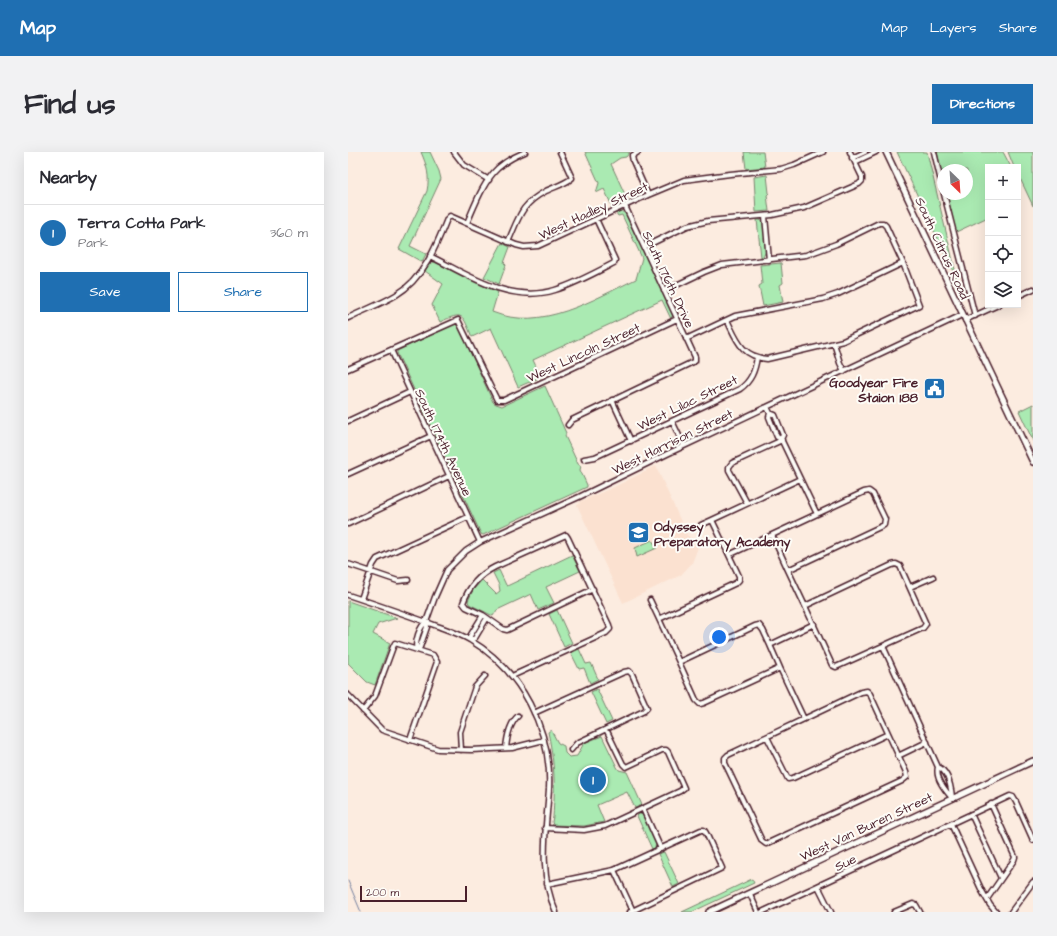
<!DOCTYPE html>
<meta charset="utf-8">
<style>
body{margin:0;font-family:"Architects Daughter",sans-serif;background:#f2f2f3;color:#2b2b33}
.controls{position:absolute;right:12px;top:12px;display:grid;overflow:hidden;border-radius:0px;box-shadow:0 4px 16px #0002}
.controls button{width:36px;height:36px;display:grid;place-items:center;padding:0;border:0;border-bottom:1px solid #e1e1e2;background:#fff;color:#2b2b33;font:20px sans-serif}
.compass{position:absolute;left:589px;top:12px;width:36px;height:36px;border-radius:50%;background:#fff;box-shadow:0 4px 16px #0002;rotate:155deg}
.scale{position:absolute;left:12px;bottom:10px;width:107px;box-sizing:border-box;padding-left:4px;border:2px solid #4a1f2b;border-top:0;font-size:11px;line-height:14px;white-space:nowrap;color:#4a1f2b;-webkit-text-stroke:3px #fdfcf7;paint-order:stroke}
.you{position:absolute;left:371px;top:485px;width:14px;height:14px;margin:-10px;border:3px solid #fff;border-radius:50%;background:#1a73e8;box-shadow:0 0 0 6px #1a73e833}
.badge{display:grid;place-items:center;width:26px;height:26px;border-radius:50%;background:#1f6fb2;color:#fff;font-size:13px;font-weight:700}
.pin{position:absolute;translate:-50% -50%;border:2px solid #fff;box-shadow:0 1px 4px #0006}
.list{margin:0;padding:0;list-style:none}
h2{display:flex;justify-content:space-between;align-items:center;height:52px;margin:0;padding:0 16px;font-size:17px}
h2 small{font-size:13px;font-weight:400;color:#7c7c81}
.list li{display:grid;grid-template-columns:26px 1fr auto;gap:12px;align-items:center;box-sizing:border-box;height:56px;padding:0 16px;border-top:1px solid #e1e1e2}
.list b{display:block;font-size:15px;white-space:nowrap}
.list p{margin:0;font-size:13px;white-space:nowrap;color:#7c7c81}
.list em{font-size:13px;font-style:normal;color:#7c7c81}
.actions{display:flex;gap:8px;padding:12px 16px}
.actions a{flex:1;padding:9px 0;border:1px solid #1f6fb2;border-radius:0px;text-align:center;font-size:14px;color:#1f6fb2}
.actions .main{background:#1f6fb2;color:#fff}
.icon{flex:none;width:22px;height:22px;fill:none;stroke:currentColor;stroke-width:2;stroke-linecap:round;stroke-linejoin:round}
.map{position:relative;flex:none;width:685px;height:760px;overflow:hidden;border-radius:0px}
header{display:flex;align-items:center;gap:24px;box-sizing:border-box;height:56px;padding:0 20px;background:#1f6fb2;color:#fff}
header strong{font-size:19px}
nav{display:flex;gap:22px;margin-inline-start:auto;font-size:14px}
.intro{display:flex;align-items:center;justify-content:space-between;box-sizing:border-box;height:96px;padding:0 24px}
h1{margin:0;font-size:28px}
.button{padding:10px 18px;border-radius:0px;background:#1f6fb2;color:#fff;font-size:14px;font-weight:700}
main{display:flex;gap:24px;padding:0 24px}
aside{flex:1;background:#fff;border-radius:0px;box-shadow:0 4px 16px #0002}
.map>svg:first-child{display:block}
</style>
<header>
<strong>Map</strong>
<nav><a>Map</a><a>Layers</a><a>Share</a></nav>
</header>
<div class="intro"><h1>Find us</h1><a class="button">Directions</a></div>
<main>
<aside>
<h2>Nearby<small></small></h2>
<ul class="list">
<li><span class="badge">1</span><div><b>Terra Cotta Park</b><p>Park</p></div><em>360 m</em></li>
</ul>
<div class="actions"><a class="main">Save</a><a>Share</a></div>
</aside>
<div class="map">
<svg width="685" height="760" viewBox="0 0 685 760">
<rect width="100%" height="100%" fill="#fcece0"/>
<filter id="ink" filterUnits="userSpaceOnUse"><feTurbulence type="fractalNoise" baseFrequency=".025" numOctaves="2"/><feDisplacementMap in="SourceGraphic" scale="8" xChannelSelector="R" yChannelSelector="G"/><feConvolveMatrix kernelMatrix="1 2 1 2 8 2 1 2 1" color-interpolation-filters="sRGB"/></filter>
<g filter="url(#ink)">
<path fill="#fbe1d0" d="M308 314 339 383 351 393 344 411 333 423 275 451 229 353 232 352 231 350 236 347 237 349 238 347 266 335 296 320H298V318Z"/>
<path fill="#aaeab2" stroke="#7a846e" d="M73 0H82L91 19 93 27 62 94 78 102 74 110 51 97 79 39C82 24 79 14 73 0Z
M237 0H282L278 5 272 6 263 12 280 49 265 56 256 37 248 41 251 31Z
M396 0H415L417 15 398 17Z
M549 0H579L610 130Z
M589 0H655L663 15H640V65L608 80 599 42H619V18H595V26Z
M660 0H685V54L670 22V15H666Z
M419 23 421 41 419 43 421 59 408 60 406 25Z
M273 59 278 62 325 162 323 167 314 148 185 208 193 225 170 235 143 176 124 185C114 162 116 159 92 170L84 153 95 132 77 119 81 112 86 110 150 140 144 160C194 180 244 148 288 127L294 106 274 63 270 64 268 61Z
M409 68H412L415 70 418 99 415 105H413Z
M154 91 162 95 156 111 158 113 151 132 136 125Z
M433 111 435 131 432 133 435 150 415 154 411 134 414 132 412 113Z
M107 172 111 175 145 250 148 252 154 254 197 234 218 281 217 284 230 312 233 314 232 318 239 333V335L135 383 133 382 49 201V199Z
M685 252V289L671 259Z
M304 388 309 396 289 405 287 396Z
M224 403 232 419 198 435 206 451 190 458 183 442 149 458 145 464 121 452 120 449 125 438 134 428 148 442 152 439 151 433 145 421 151 418 158 433 159 434Z
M0 449 49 466 30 472 25 482 42 491 27 533 19 530 0 511Z
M209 458 224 491 216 495 201 462Z
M231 497 238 512 243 511 250 527 242 531 236 516 231 517 223 501Z
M249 537 264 569 258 572 243 540Z
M203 578 210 591 216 594 217 601 221 605 229 604 236 591 254 584 269 615 271 618 279 620 294 653 287 656 279 640 249 653 256 670 236 674 205 673 204 670C206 663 205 656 206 648 207 624 205 603 200 580Z
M291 662 296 663 308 689 307 696 304 697 289 664Z
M316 700 331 732 325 735 310 702Z
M404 727 406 731 344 760H334Z"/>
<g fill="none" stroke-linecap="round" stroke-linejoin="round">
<path stroke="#74809f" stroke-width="1" d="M0 729 13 760"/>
<defs>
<path id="minor" d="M106 0 116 13 141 28
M290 0 284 4 285 9 300 43
M586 0 595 38
M504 6 517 0
M507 10 528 0
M596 42 627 164
M417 64 421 108
M119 71C127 53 135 30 150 16 158 9 167 4 177 0
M160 90C171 65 173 52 198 39 206 35 217 32 224 26L212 0
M296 95 339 74 360 69 424 63 456 56 511 32 514 29V25L502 0
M82 104C120 123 162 152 207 138 227 132 247 121 266 111L267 108 248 67
M316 139 356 120 374 113 458 103 488 92 531 71H535L538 74 555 111 571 153 495 189 419 207C393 204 389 188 379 168
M670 144 685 137
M0 166C16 158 33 152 48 143 75 127 88 95 99 67L102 64 168 93 176 95 190 94 300 43 336 28 382 22 433 17 446 13 475 0
M617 168 650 153
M338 187 387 164 475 147 490 142 555 111
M486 191 492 211 496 219
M43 198 132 390
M0 217 110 168 146 242 149 248H156L329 167
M264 248 283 289
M419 255 422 261 421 265 429 285 433 287 469 362 516 340 521 339 525 342 537 367 536 373 440 418 424 383 469 362
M422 261 427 263 435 283 433 287
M0 269 62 240
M324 269 336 294
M220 273 224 268 347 209V205L277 54
M236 307 247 305 392 237C403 229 407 219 409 205
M0 322 83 284
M399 351 381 318V315L384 311 434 288
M0 372 101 324
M353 373 364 368
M381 403 364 368 452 327
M0 412 50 429 60 428
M440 418 457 454 544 413 548 412 552 414 578 472 575 476 488 515 484 513 457 454
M562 435 585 425
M0 443C30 453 60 463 89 474 100 478 112 482 122 488 173 518 204 578 201 637 198 678 190 721 208 760
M13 447 25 413 29 407 120 365
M302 448 311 467 388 431 391 428V424L381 403 424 383
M311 467 331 510 407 474 411 473 415 478 422 493 466 472
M122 488 127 486 139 466
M122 488V484L135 463
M535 494 590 615C587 626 597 638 604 646
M69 498 72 495 79 475 78 470 87 445 99 418 118 399 132 390 231 345 319 302 614 163
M69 498C66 490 72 474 78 470
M331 510 348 548 352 552 356 551 432 516 422 493
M432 516 456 567 513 540 519 539 522 542 558 620 559 625 554 629 418 692 414 689 377 611V606L380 603 456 567
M164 524 258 481 262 477 261 473 220 386 218 383 147 415C131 423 121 434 115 451L118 455 135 463 155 477 159 478 245 437
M0 543 34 578 90 597 123 598 164 596 196 588
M15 559 27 544 45 495 47 491 85 503 89 510 62 588
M186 561 276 520 281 519 284 522 299 556 296 559 229 591 223 598
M419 585 440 627 445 626 540 582
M158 596C159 585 161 572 170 564
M113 598 112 580 127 535 137 524
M550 604 579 590
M590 615C600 619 603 635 604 645
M295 657 313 697
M623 662 653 726
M603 672 634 739 642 753 648 760
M197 676 236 678 257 674 332 639 336 636 320 600 318 598H314L278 615 275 612 258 577
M266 718 285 759
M199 732 266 718 353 678H356L358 681 374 716 282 760
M470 734 483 760
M402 742 410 760
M639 747 666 708 667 705 643 652
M414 760 662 644 665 645 668 650 685 688
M546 760 565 752 568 753 572 760
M663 760 685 730"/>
<path id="major" d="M538 0 685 310
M361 760 685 609"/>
</defs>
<use href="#minor" stroke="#4a1f2b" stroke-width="7"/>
<use href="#major" stroke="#4a1f2b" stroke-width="8"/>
<use href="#minor" stroke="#fdfcf7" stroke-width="4"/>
<use href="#major" stroke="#fdfcf7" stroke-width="5"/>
</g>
</g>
<defs>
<symbol id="civic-square" viewBox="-11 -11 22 22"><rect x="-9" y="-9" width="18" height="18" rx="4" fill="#1f6fb2" stroke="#fdfcf7"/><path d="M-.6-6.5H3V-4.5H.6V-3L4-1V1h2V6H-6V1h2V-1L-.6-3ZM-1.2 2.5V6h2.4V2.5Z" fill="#fff"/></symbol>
<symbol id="school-square" viewBox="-11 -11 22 22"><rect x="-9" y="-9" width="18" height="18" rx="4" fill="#1f6fb2" stroke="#fdfcf7"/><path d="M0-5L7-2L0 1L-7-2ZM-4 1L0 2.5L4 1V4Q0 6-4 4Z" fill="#fff"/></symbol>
</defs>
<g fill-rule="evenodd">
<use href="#civic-square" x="574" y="224" width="25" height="25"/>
<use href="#school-square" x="278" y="368" width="25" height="25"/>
</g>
<g text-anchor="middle" stroke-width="4" stroke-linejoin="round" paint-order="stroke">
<g font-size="13" fill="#4a1f2b" stroke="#fdfcf7">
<text transform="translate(245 58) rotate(-25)" y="5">West Hadley Street</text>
<text transform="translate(595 96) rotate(65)" y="5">South Citrus Road</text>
<text transform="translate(321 127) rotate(65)" y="5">South 176th Drive</text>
<text transform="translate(235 200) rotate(-25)" y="5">West Lincoln Street</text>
<text transform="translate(339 250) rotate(-26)" y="5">West Lilac Street</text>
<text transform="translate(324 289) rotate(-26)" y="5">West Harrison Street</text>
<text transform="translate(96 290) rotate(65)" y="5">South 174th Avenue</text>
<text transform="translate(518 674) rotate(-25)" y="5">West Van Buren Street</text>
<text transform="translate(497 710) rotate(-25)" y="5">Sue</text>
</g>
<g font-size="13" font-weight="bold" fill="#4a1f2b" stroke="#fdfcf7" text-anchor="end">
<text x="570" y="235">Goodyear Fire<tspan x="570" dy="15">Staion 188</tspan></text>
<text x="306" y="379" text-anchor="start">Odyssey<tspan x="306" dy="15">Preparatory Academy</tspan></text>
</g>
</g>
</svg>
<div class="controls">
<button>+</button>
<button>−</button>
<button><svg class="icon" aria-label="locate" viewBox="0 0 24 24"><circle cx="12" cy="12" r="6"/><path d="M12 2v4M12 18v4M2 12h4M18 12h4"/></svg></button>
<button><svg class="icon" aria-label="layers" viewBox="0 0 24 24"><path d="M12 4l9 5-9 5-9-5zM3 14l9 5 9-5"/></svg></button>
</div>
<svg class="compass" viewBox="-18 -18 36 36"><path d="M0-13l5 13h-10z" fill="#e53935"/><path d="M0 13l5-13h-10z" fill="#7c7c81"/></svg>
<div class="scale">200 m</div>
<div class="you"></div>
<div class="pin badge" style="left:245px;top:628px">1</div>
</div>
</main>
